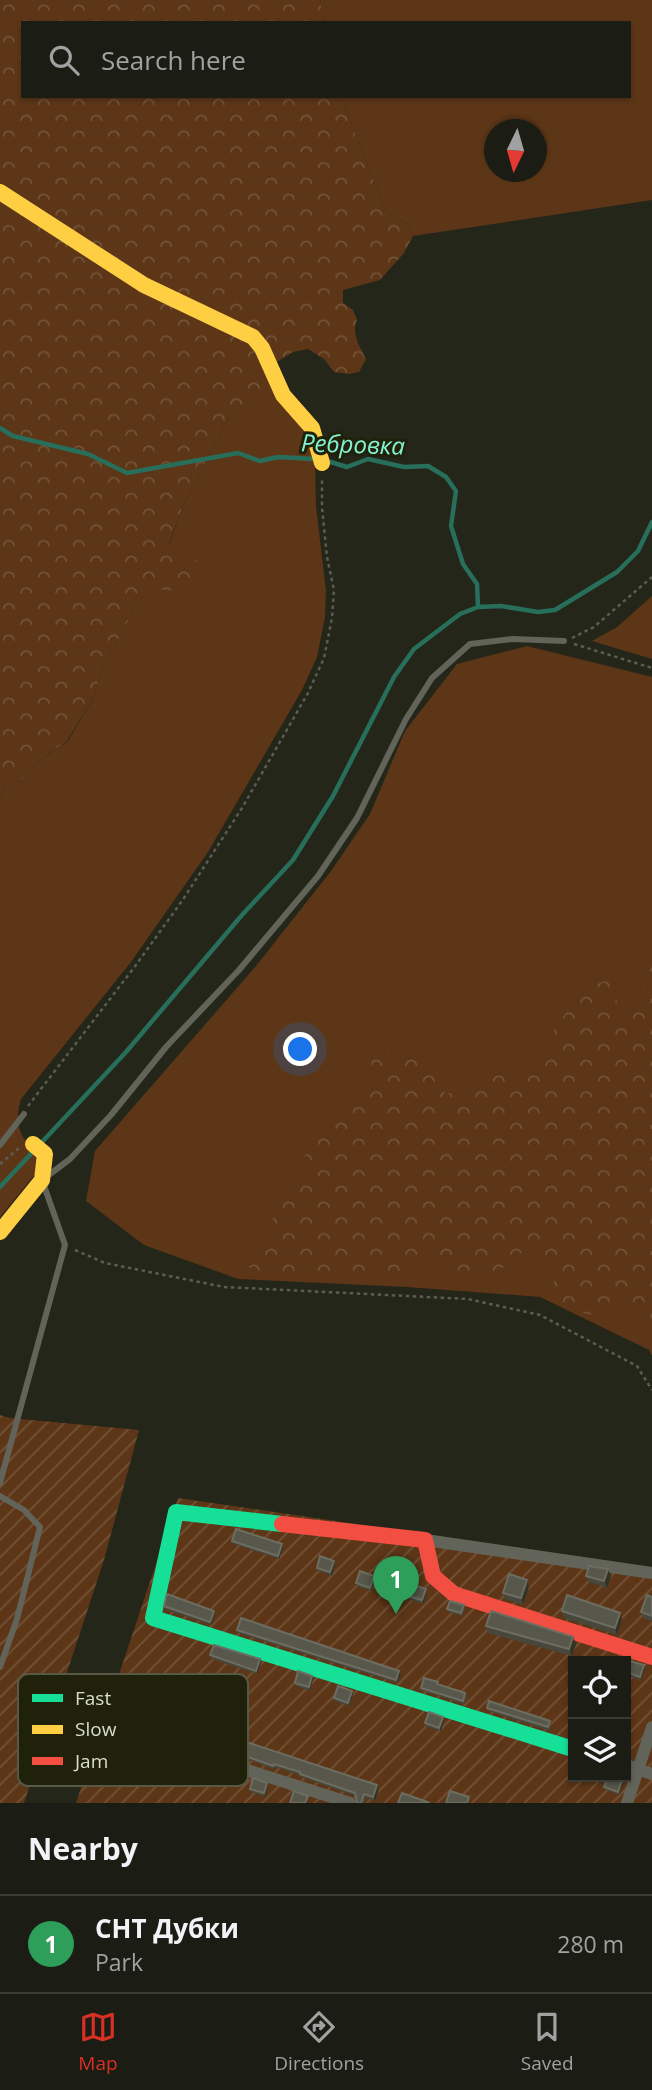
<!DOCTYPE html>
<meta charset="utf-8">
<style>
body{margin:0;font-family:"Open Sans",sans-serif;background:#282921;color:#f1f3f6}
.controls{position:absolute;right:21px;bottom:21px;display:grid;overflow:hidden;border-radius:0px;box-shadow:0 2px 5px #0004}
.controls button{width:63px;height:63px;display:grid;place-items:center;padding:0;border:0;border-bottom:2px solid #393a33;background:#1b1c13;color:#f1f3f6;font:35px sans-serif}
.compass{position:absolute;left:484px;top:119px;width:63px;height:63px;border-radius:50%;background:#1b1c13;box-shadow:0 2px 5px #0004;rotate:185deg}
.you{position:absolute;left:301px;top:1050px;width:24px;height:24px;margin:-18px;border:5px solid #fff;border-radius:50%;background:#1a73e8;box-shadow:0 0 0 10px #1a73e833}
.badge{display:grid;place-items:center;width:46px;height:46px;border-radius:50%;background:#d93025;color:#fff;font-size:23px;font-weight:700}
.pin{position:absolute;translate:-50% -58px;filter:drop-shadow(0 2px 4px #0008)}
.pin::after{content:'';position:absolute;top:37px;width:24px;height:21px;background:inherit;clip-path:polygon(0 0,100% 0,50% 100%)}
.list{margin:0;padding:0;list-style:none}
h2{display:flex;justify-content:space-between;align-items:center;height:91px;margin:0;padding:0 28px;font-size:30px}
h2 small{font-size:23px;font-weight:400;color:#a0a1a0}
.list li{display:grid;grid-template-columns:46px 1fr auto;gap:21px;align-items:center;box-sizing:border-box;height:98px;padding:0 28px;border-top:2px solid #393a33}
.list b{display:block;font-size:26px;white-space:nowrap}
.list p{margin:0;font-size:23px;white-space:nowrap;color:#a0a1a0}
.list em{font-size:23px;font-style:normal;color:#a0a1a0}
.icon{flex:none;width:38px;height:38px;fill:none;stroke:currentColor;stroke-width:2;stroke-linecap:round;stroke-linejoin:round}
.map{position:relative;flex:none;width:652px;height:1803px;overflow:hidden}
.search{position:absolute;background:#1b1c13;box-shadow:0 2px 5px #0004;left:21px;right:21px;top:21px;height:77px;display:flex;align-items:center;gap:18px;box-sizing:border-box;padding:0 24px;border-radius:0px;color:#a0a1a0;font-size:26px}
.sheet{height:189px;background:#1b1c13}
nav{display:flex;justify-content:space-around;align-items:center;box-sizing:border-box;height:98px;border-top:2px solid #393a33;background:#1b1c13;font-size:19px;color:#a0a1a0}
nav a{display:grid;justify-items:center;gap:4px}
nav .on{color:#d93025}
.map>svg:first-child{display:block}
</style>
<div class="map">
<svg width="652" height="1803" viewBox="0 0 652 1803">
<defs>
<pattern id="forest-crowns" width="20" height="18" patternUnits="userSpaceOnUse" patternTransform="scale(1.75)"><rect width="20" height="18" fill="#5c3617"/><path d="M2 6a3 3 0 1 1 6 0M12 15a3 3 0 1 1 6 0" fill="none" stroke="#735338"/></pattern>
<pattern id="garden-furrows" width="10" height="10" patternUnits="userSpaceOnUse" patternTransform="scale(1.75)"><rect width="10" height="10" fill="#5c3617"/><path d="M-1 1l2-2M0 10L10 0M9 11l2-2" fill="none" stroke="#735338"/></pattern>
</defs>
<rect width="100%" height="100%" fill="#242619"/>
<path fill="#5c3617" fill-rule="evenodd" d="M320 0H652V200L413 236 407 223 392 217 383 205 341 96H629V23H325ZM494 130H536V172H494Z
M271 385 306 434 313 449 315 461 316 506 326 591 325 617 317 657 302 690 208 852 131 962 21 1099C14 1123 19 1140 40 1154L37 1172 0 1217V805L5 786 20 781 42 759 68 741 94 697 102 669 136 606 150 589H161L183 549 169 545 183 506 230 415Z
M652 596V659L592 641 617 627Z
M527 646 652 677V1356L649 1350 540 1297 407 1287 238 1279 144 1245 86 1201 95 1151 256 966 331 871 370 814 405 731 457 664Z"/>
<path fill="url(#forest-crowns)" d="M0 0H320L325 23H23V96H341L383 205 392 217 407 223 413 236 404 253 380 280 343 290V303L353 310 357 320C351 334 360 347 366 359L359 372 349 374 334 372 324 359 308 349 293 352 275 363 269 394 266 398 253 399 230 415 183 506 169 544 183 549 196 559 200 582C185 595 169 589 150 589L136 606 102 669 94 697 67 741 42 759 20 781 5 786 0 805Z
M652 949V1319L641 1320 615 1287 607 1317 586 1314 555 1301 554 1279 556 1262 522 1252 496 1273 464 1278 438 1260 388 1275H335L254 1271 244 1263 269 1226 323 1120 370 1090 372 1049 407 1050 439 1060 445 1095 495 1075 534 1071 551 1035 582 990 609 979 624 1021 644 988Z"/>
<path fill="url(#garden-furrows)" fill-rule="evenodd" d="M0 1415 10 1418 139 1430 104 1560 24 1803H0Z
M178 1498 652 1567V1803H76ZM573 1661H626V1777H573Z"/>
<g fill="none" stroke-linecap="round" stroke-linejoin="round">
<path stroke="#276f5b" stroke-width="4.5" d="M0 428 13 436 88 454 127 473 238 453 260 461 278 457 315 459
M324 460 347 467 368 459 404 467 428 466 446 477 456 491 451 526 463 564 477 584 478 607
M0 1187 126 1052 242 915 293 860 333 796 394 677 414 649 460 614 478 607 501 606 538 612 555 610 617 572 638 551 652 522"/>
<path stroke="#5b5d53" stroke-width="2.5" stroke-dasharray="3.5 3.5" stroke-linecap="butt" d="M572 638 594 627 652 577
M574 644 652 668
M28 1106 136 965 182 901 242 808 308 693 324 658 332 618 334 590 327 557 322 508V477
M0 1164 19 1148
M75 1250 105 1263 224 1287 468 1299 540 1315 637 1366 652 1390"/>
<path stroke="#626359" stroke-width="6" d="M0 1145 24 1114
M0 1483 65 1245 42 1180 70 1159 111 1115 166 1047 239 970 318 876 357 818 406 719 432 678 470 644 513 639 564 641
M0 1496 24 1510 40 1527 17 1619 0 1667"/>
<path stroke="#626359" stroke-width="12" d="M425 1540 652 1573
M119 1729 350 1803
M626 1765 652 1774
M627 1803 652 1727"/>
<path stroke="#16e098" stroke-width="16" d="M282 1524 176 1512 153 1618 573 1749"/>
<path stroke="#ffcf43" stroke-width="16" d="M0 192 144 285 253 337 262 348 283 395 312 428 322 463
M0 1232 42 1180 45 1154 33 1144"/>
<path stroke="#f24e42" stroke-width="16" d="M282 1524 425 1540 433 1576 454 1594 652 1657"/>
</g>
<path fill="#47473b" d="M232 1541 282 1544 283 1548 279 1559 234 1544Z
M334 1561 335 1564 332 1576 318 1571 317 1568Z
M374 1576 375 1579 371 1591 357 1586 356 1583Z
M586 1576H611L607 1588 589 1582Z
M529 1587 523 1605 505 1599 503 1593Z
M426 1589 427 1592 423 1604 409 1599 408 1596Z
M652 1597V1621L644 1619 641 1612Z
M164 1606 214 1611 215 1614 211 1625 166 1610Z
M447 1609H465L462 1616 449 1612Z
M562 1611 620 1613 622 1619 617 1635 564 1618Z
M486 1626 576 1644 572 1656 488 1633Z
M237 1630 399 1671 401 1674 397 1683 238 1633Z
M210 1655 261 1663 257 1674 212 1659Z
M644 1665 645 1669 641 1680 627 1676 626 1672Z
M312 1676 313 1679 310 1691 296 1686 295 1683Z
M438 1682V1685L465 1693 467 1697 464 1704 422 1691 421 1688Z
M353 1694 349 1706 335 1701 334 1698Z
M487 1708 550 1721 551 1725 549 1731 488 1711Z
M443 1717 444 1720 441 1731 427 1727 425 1723Z
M141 1721 192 1726 193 1729 189 1742 176 1738 175 1735 143 1724Z
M215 1745 377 1785 379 1789 375 1801 366 1798 364 1803H357L355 1796 301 1777 300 1775 275 1767 274 1769 216 1748Z
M166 1762 216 1769 213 1780 167 1765Z
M622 1780 623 1783 619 1795 605 1790 604 1787Z
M267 1783 268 1786 265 1797 251 1792 250 1789Z"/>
<path fill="#323327" d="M282 1544 283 1548 279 1559 278 1556Z
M334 1561 335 1564 332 1576 330 1572Z
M608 1569 611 1576 607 1588 604 1581Z
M374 1576 375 1579 371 1591 370 1588Z
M527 1580 529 1587 523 1605 521 1598Z
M426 1589 427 1592 423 1604 422 1600Z
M214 1611 215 1614 211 1625 210 1622Z
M620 1613 622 1619 617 1635 615 1628Z
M573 1637 576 1644 572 1656 569 1649Z
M260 1659 261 1663 257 1674 256 1671Z
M644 1665 645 1669 641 1680 640 1677Z
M399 1671 401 1674 397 1683 396 1680Z
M312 1676 313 1679 310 1691 309 1687Z
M352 1691 353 1694 349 1706 348 1703Z
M443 1717 444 1720 441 1731 439 1728Z
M192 1726 193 1729 189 1742 187 1739Z
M215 1766 216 1769 213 1780 211 1777Z
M622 1780 623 1783 619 1795 618 1792Z
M267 1783 268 1786 265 1797 264 1793Z
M377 1785 379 1789 375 1801 373 1797Z"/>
<path fill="#57574b" stroke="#6c6c60" stroke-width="2" d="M236 1529 282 1544 278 1556 232 1541Z
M320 1556 334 1561 330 1572 317 1568Z
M589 1566 608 1569 604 1581 586 1576Z
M360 1571 374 1576 370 1588 356 1583Z
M509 1574 527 1580 521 1598 503 1593Z
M412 1584 426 1589 422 1600 408 1596Z
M167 1594 214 1611 210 1622 164 1606Z
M567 1595 620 1613 615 1628 562 1611Z
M647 1595 652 1597V1616L641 1612Z
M450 1601 464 1605 461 1613 447 1609Z
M491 1611 573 1637 569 1649 486 1626Z
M241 1618 399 1671 396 1680 237 1630Z
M214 1645 260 1659 256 1671 210 1655Z
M630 1661 644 1665 640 1677 626 1672Z
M298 1671 312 1676 309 1687 295 1683Z
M424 1678 438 1682 437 1684 465 1693 463 1701 421 1688Z
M338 1686 352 1691 348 1703 334 1698Z
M489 1701 550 1721 548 1727 487 1708Z
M429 1712 443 1717 439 1728 425 1723Z
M571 1727 573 1728V1736L569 1734Z
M219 1733 377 1785 373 1797 364 1794 361 1803H357L355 1793 300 1774V1772L274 1764 273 1766 215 1745Z
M608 1777H612L622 1780 618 1792 604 1787Z
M253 1778 267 1783 264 1793 250 1789Z
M294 1791 308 1796 305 1803H290Z
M450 1791 469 1797 467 1803H446Z
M402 1793 430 1803H398Z"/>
<g text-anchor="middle" stroke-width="6" stroke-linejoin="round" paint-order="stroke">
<g font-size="24" font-style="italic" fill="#84f2d2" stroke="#1f210a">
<text transform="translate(353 445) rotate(2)" y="8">Ребровка</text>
</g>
</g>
<rect x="18" y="1674" width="230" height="112" rx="10" fill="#1f210a" stroke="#575945" stroke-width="2"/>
<rect x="32" y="1694" width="31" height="8" fill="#16e098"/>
<rect x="32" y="1725" width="31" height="9" fill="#ffcf43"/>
<rect x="32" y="1757" width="31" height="8" fill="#f24e42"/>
<g font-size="19" fill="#dbddcf">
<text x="75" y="1705">Fast</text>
<text x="75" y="1736">Slow</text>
<text x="75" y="1768">Jam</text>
</g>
</svg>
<div class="controls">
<button><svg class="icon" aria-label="locate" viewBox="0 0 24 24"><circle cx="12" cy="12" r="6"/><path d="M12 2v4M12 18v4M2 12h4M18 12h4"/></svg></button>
<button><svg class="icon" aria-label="layers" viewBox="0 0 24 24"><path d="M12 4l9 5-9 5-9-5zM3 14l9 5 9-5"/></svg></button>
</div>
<svg class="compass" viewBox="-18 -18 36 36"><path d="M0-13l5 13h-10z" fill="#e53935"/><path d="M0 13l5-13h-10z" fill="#a0a1a0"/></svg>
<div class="you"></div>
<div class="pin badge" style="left:396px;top:1614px;background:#2e9e5b">1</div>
<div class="search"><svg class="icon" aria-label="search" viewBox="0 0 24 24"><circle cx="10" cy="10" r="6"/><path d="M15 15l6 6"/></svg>Search here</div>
</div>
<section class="sheet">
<h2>Nearby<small></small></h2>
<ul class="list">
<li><span class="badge" style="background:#2e9e5b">1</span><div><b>СНТ Дубки</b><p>Park</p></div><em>280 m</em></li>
</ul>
</section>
<nav>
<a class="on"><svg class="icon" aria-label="map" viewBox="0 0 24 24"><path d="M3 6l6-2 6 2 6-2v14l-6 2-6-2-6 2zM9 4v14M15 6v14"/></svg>Map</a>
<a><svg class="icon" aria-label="directions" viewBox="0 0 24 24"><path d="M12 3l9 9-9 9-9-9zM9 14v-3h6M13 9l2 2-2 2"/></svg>Directions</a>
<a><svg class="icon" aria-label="saved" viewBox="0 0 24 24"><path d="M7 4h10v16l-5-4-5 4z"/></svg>Saved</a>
</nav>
